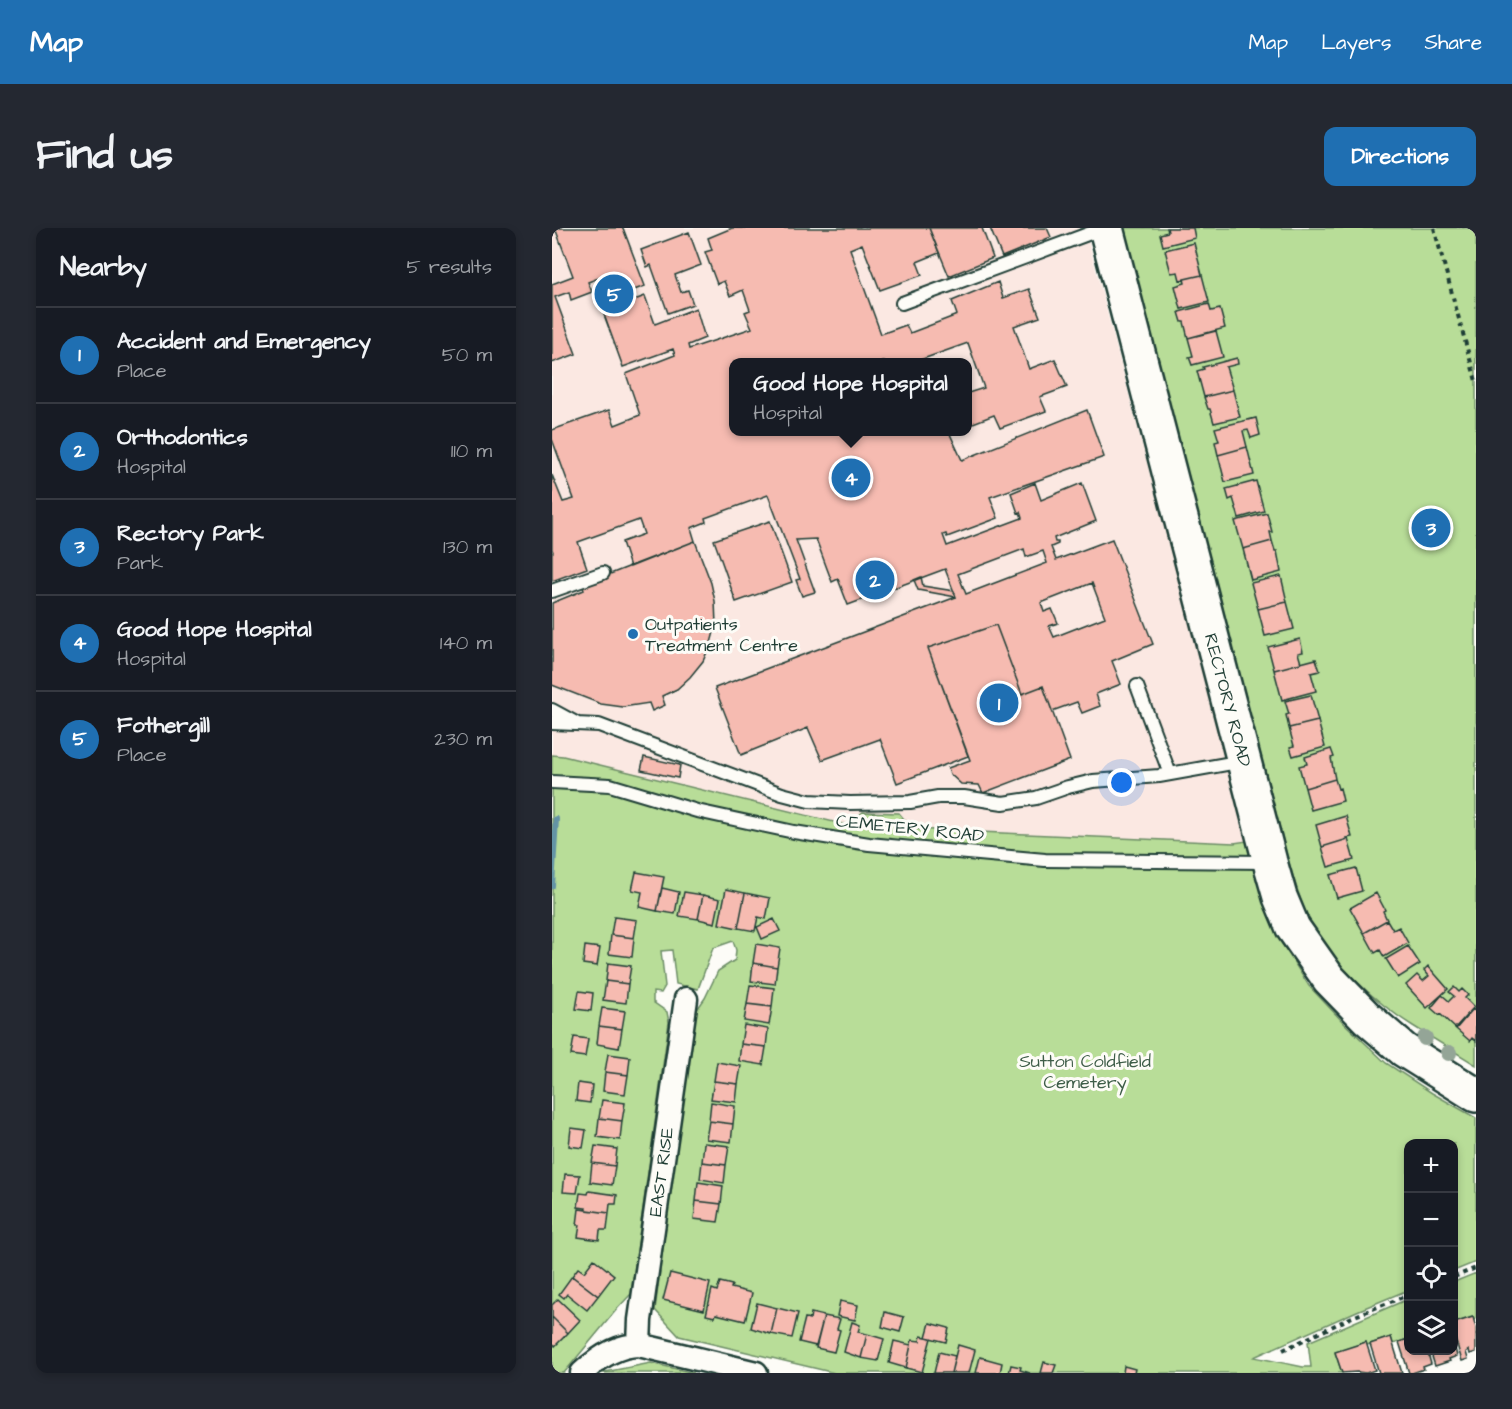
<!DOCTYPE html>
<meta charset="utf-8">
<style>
body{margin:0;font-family:"Architects Daughter",sans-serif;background:#242831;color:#f1f3f6}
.controls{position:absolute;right:18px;bottom:18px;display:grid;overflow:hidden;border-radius:12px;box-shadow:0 3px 9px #0003}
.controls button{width:54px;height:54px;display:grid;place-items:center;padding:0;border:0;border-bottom:2px solid #363941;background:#171b24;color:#f1f3f6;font:30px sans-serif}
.you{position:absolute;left:570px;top:555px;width:21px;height:21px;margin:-15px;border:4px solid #fff;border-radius:50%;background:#1a73e8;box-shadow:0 0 0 9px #1a73e833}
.badge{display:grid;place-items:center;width:39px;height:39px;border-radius:50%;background:#1f6fb2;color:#fff;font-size:20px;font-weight:700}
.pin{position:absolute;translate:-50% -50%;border:3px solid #fff;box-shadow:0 2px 6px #0006}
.popup{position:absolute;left:177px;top:130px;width:243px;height:78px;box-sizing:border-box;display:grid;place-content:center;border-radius:12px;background:#171b24;filter:drop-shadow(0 2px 4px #0005);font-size:20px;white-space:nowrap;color:#9ea1a6}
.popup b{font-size:22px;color:#f1f3f6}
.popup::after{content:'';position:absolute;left:50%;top:100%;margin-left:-12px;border:12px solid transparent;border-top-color:#171b24}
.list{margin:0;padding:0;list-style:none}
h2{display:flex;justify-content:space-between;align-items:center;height:78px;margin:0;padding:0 24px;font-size:26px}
h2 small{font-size:20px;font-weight:400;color:#9ea1a6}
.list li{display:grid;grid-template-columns:39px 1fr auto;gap:18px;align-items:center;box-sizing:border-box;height:96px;padding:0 24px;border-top:2px solid #363941}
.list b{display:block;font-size:22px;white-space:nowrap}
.list p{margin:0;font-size:20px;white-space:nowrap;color:#9ea1a6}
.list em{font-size:20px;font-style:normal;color:#9ea1a6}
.icon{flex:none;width:33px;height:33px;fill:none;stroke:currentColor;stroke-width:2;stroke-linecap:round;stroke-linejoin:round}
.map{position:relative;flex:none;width:924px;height:1145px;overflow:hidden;border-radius:12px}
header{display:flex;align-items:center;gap:36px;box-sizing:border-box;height:84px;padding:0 30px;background:#1f6fb2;color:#fff}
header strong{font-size:28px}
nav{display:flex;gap:33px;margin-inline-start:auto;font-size:21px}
.intro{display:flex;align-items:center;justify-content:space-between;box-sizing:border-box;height:144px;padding:0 36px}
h1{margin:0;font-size:42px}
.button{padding:15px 27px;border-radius:12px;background:#1f6fb2;color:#fff;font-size:21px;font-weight:700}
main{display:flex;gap:36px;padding:0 36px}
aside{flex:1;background:#171b24;border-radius:12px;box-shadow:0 3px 9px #0003}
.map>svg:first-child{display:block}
</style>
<header>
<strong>Map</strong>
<nav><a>Map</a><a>Layers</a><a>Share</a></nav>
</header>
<div class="intro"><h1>Find us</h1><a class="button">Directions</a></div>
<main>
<aside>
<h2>Nearby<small>5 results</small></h2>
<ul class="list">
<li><span class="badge">1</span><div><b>Accident and Emergency</b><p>Place</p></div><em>50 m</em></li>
<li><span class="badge">2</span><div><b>Orthodontics</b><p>Hospital</p></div><em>110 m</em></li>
<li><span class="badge">3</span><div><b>Rectory Park</b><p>Park</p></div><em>130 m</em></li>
<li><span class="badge">4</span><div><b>Good Hope Hospital</b><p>Hospital</p></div><em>140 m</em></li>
<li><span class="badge">5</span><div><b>Fothergill</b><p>Place</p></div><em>230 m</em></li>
</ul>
</aside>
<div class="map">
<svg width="924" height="1145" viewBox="0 0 924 1145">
<rect width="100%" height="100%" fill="#fdfcf7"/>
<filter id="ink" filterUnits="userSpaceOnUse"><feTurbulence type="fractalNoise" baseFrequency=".0167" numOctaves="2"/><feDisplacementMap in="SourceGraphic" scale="12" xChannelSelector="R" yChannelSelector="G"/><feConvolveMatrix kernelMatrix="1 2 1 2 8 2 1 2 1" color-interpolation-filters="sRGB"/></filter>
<g filter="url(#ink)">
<path fill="#fbe8e2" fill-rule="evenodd" d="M0 0H533L695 613 682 615 360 601 346 585 311 584 294 597 11 528 0 527ZM182 134H416V204H182Z"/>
<path fill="#b8dd98" stroke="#6c8d66" stroke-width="1.5" d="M572 0H924V837C903 824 882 811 861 798 827 777 778 733 760 698 749 676 742 652 735 628Z
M0 527 11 528 294 597 311 584 347 585 360 601 682 615 695 613 729 714 757 758 793 796 834 835 880 865 924 890V1034L902 1043V916H856V1062L805 1083 702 1129 751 1139H759L756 1114 856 1071V1111L841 1116 839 1109 815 1117 814 1114 783 1125 790 1145H283L127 1108 103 1082 113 1004 144 783 153 770 166 743 183 732 184 722 181 713 161 720 146 761 124 756 120 722 109 723 113 758 109 765 101 764V774L115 784 117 794 79 1066 65 1081 12 1145H0Z
M924 1045V1091L921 1092 920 1089 902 1095V1054Z
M99 1135 142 1145H50L53 1144Z"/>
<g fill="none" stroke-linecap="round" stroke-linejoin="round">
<path stroke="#6393a5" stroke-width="6" d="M0 658 4 591"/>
</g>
<path fill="#f6bbb1" stroke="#1f3d34" stroke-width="1.5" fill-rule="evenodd" d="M3 0H71L93 58 55 72 47 50 36 54 40 64 19 72 17 64 3 69 24 126 0 135V56L21 48Z
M180 0H377L387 25 365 34 370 47 328 62 310 16 298 21 329 106 354 97 358 105 405 87 400 73 446 54 451 70 477 61 488 89 462 98 477 141 503 131 515 159 488 169 494 183 448 200 442 187 416 197V165L432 160 416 115 368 132 369 134H182V204H399L398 206 410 232 535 182 552 229 438 269 446 290 395 309 394 306 391 307 395 318 470 290 468 284 466 285 459 265 483 255 489 272 530 255 544 293 502 310 503 314H506V316L499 319 504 332 560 311 601 416 560 433 569 456 544 466 548 478 530 485 525 474 500 483 491 458 470 466 444 397 376 420 416 528 345 555 328 511 270 532 256 500 189 527 163 460 404 369 393 341 296 377 286 351 280 354 264 311 244 312 263 364 250 368 244 352 248 351 216 267 153 290 154 294 139 300 143 313 78 339 70 314 92 306 87 292 26 314 35 340 0 353V325L1 324 0 321V247L11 274 22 271 0 211V202L57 182 63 197 88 187 74 146 123 127 121 121 71 139 51 84 93 68 103 96 144 80 153 110 136 117 137 121 200 100 193 84 198 82 191 62 178 68 172 53 165 56 153 24 160 22 156 10ZM472 321 474 329 491 323 495 335 414 366 406 346ZM540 355 553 389 502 409 497 398 506 395 500 381 492 384 489 375Z
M377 0H430L441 30 397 48Z
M438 0H495L499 9 450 29Z
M615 0H641L643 10 611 18 608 6 616 4Z
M137 4 149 37 123 47 129 64 136 62 141 76 116 85 99 37 95 39 89 22Z
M642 15 650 47 628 52 626 44 619 45 613 22Z
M650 47 657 74 629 81 623 58 633 55 632 51Z
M657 76 659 83 668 81 673 100 636 110 632 94H630L627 84Z
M664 103 671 129 640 137 637 129 641 128 636 110Z
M685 130 686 136 674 139 681 162 652 169 645 143 652 141 651 139Z
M681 162 688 189 662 195 658 181H656L652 169Z
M704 190 708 207 699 210 696 202 691 203 695 219 666 227 663 214 667 213 663 200Z
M695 219 702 247 673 254 666 227Z
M704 253 712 283 687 290 681 270 677 272 674 261Z
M715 285 720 304H718L720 313 691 321 683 293Z
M218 293 240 354 184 374 162 312Z
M143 313 159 355 163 373 164 397 159 415 151 433 138 449 125 461 110 468 113 477 100 483 97 475 71 479 49 476 0 457V375L32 362 30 357Z
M720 313 723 323H725L729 344 699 352 691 321Z
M729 348 735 374 706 381 699 355Z
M369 349 371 358 402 363 404 369 366 362 362 352Z
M735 374 742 401 713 408 706 381Z
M444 397 470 466 491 458 518 532 431 565 427 557 409 556 398 546 396 540 418 532 376 420Z
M748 411 751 424 746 425 749 435 722 442 716 419Z
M764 431 768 443 759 445 764 463 730 472 722 442Z
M759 467 766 493 737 500 734 487 737 486 733 473Z
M766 493 773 519 741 528 738 519 742 518 737 500Z
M779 521 782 529 779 530 783 551 753 560 747 538 755 536 753 529Z
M92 529 128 537 126 550 89 542Z
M783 551 786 561 788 560 791 573 759 582 753 560Z
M794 588 800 609 795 610 796 611 770 619 764 597Z
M796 611 802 632 776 639 770 619Z
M804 640 810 663 785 670 778 647Z
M84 644 112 649 105 683 87 679 90 664 80 662Z
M110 660 127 664 123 686 105 683Z
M174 661 193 665 186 700 167 696Z
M132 664 151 667 146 691 127 688Z
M193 665 218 670 214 691 206 689 203 703 186 700Z
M824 665 833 682 831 683 835 692 812 705 798 680Z
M151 667 168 671 163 695 146 691Z
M62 689 85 692 82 710 59 707Z
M222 691 228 703 210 711 205 699Z
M835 692 841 702 847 699 856 715 832 729 828 722 823 725 812 705Z
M59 707 82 710 80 729 57 726Z
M204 716 228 720 225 739 201 735Z
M33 718 48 720 45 738 31 736Z
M856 718 868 736 846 750 834 731Z
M56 735 79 738 76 756 54 753Z
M201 735 225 739 223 756 199 753Z
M876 738 896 761 875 780 854 757 865 747 871 753 877 748 872 742Z
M54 753 76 756 74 775 51 772Z
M198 757 222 760 220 779 195 776Z
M902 759 907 764 910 761 916 767 913 770 922 779 903 800 888 786 887 787 879 780 890 767 897 773 902 768 897 764Z
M27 763 41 765 39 783 24 781Z
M195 776 220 779 217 797 192 793Z
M50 780 73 783 70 801 47 798Z
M921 781 924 784V813L920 810 918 813 904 801Z
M192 797 216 801 214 819 189 816Z
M47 798 70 801 67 820 45 816Z
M22 809 36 811 33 829 19 827Z
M189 816 214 819 211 837 187 833Z
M56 826 78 829 76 847 53 844Z
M165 834 189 838 186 856 162 853Z
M53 844 76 847 73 866 51 863Z
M162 853 186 856 184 874 159 871Z
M26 855 40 857 38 875 24 873Z
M50 872 73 875 70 893 47 890Z
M159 874 183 878 181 896 157 893Z
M47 890 70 893 68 912 45 909Z
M157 893 181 896 179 914 154 911Z
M19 900 34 902 31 920 17 918Z
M152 915 177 918 174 937 150 934Z
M43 918 65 921 63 938 40 935Z
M150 934 174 937 172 955 148 951Z
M40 935 63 938 60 957 38 954Z
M13 946 28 947 25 965 11 964Z
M146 954 171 958 169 976 144 973Z
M37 963 65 967 64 976H58L57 985 33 982 34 980 26 979 28 965 36 966Z
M144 973 169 976 166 994 142 991Z
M27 981 57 985 55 1002H48L47 1012 26 1009 28 997H25Z
M42 1031 62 1047 46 1068 20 1048 26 1040 32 1044Z
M118 1045 158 1055 152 1082 111 1072Z
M20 1048 46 1068 35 1082 15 1066 12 1070 7 1066Z
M168 1054 180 1057 179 1060 200 1065 193 1093 164 1086 163 1089 154 1087 160 1061 165 1063Z
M6 1071 28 1092 16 1105 0 1089V1077Z
M288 1073 306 1077 303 1092 285 1088Z
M205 1075 225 1080 219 1106 199 1100Z
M225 1080 246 1085 240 1110 219 1106Z
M333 1084 352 1089 348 1104 330 1099Z
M259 1085 272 1088 264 1118 247 1114 253 1090 258 1091Z
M272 1088 288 1091 285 1101 288 1102 282 1124 264 1120Z
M0 1089 16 1105 3 1118 0 1114Z
M921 1089 924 1100V1124L918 1126 917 1122 914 1124 916 1131 910 1133 902 1107V1095Z
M300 1094 308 1097 306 1104 315 1106 309 1130 292 1124Z
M378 1095 397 1100 394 1114 374 1109Z
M315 1106 332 1111 326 1133 309 1130Z
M369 1108 379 1110 370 1144 354 1140 360 1112 368 1113Z
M839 1109 850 1145H827L818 1116Z
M856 1111V1122H875L879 1136 871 1139 872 1141 860 1145H857L847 1114Z
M342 1113 359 1117 354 1140 337 1135Z
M814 1114 823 1142 814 1145 805 1144 790 1145 783 1124Z
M406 1117 423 1122 417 1145H399Z
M902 1117 905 1128 897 1131 898 1133 883 1138 878 1122H902Z
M387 1124 403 1128 399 1145H382Z
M428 1129 450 1135 448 1145H424Z
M492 1134 504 1137 501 1145H489Z
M459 1137 469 1139 468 1142 478 1145H457Z
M572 1138 583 1141 582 1145H571Z"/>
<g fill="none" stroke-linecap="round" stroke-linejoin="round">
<defs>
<path id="lane" d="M350 75 552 0
M0 363 51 345
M585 458 618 546
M0 482 24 495
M0 495 47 497 230 566 257 573 298 575 358 574 386 569H412L451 575 484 570 516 559 541 553 607 548 691 533
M0 554 58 557 145 583 242 604 317 616 493 632 716 634"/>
<path id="street" d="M87 1117 88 1092 134 771
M30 1145C46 1130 65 1117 87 1117L204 1145"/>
<path id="secondary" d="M554 0 718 634 728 669 741 700 777 751 815 790 852 822 924 867"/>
</defs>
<use href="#lane" stroke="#1f3d34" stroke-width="16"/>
<use href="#street" stroke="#1f3d34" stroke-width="27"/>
<use href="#secondary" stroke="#1f3d34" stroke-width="38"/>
<path stroke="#1f3d34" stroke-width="4" stroke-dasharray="4.5 4.5" stroke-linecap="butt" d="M882 0 924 153
M902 1049 924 1040
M731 1122 798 1090 856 1067"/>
<use href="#lane" stroke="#fdfcf7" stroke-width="12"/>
<use href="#street" stroke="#fdfcf7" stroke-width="22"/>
<use href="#secondary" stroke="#fdfcf7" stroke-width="33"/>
</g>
<g fill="#94a597">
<circle cx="873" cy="810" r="8"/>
<circle cx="897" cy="825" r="8"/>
</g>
</g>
<circle fill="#1f6fb2" stroke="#fdfcf7" stroke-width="2" cx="81" cy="406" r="6"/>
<g text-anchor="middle" stroke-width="6" stroke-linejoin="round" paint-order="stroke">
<g font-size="18" fill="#1f3d34" stroke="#fdfcf7" text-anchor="start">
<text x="93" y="402">Outpatients<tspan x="93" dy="21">Treatment Centre</tspan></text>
</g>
<g font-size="18" fill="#1f3d34" stroke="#fdfcf7">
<text transform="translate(676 472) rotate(75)" y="6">RECTORY ROAD</text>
<text transform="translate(358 600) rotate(6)" y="6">CEMETERY ROAD</text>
<text transform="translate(109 944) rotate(-82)" y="6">EAST RISE</text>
</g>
<g font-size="18" fill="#3e5d48" stroke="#fdfcf7">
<text x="533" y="839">Sutton Coldfield<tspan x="533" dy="21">Cemetery</tspan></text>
</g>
</g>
</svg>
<div class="controls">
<button>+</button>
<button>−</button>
<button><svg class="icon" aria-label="locate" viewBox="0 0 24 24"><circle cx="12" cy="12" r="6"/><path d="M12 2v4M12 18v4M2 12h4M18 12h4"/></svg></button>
<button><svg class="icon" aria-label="layers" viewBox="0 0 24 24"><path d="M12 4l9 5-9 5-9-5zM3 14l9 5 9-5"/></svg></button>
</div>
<div class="you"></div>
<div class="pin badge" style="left:447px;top:475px">1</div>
<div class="pin badge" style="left:323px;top:352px">2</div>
<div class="pin badge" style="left:879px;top:300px">3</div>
<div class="pin badge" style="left:299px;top:250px">4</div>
<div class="popup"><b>Good Hope Hospital</b>Hospital</div>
<div class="pin badge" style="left:62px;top:66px">5</div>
</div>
</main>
